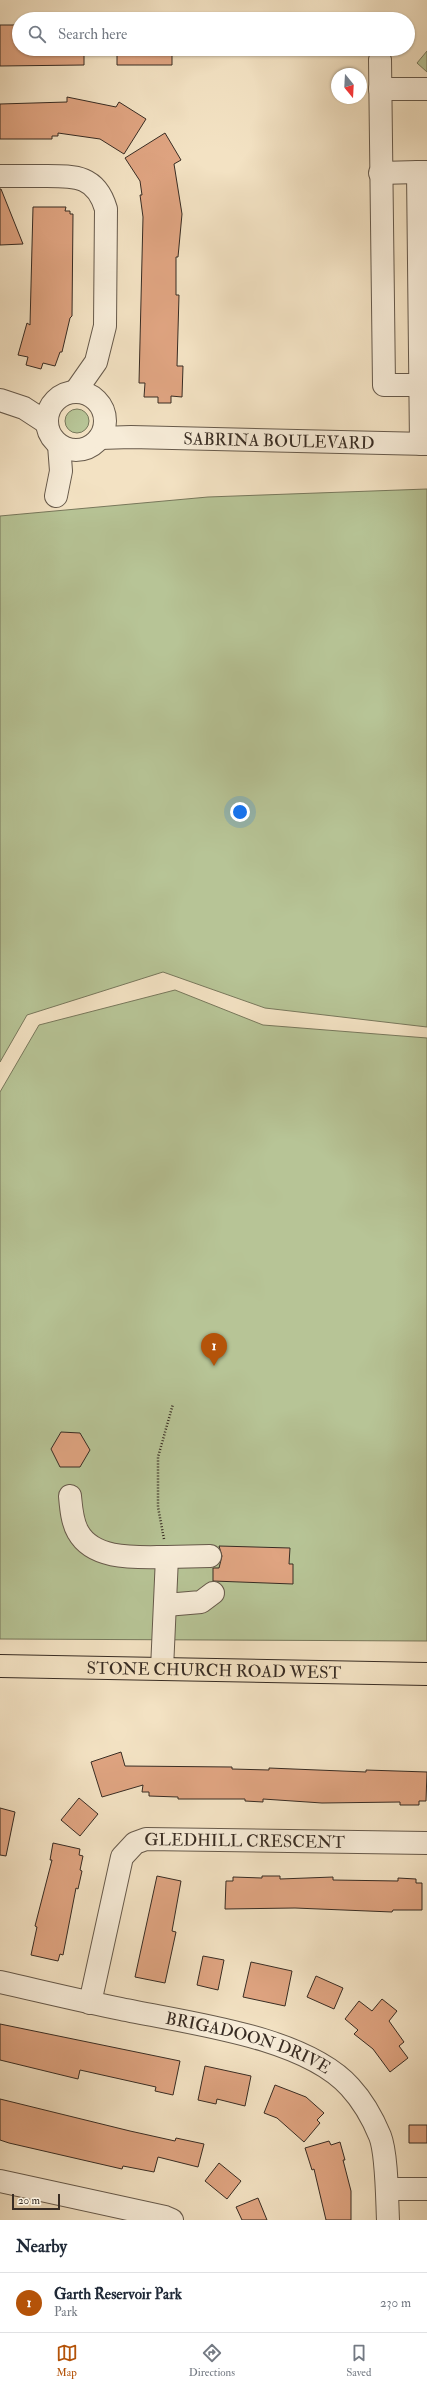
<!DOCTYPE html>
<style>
body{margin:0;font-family:"IM FELL Double Pica",serif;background:#f2f2f3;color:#1f2937}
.compass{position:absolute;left:331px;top:68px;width:36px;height:36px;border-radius:50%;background:#fff;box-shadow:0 1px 3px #0004;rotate:162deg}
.scale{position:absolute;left:12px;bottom:10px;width:48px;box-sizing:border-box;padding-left:4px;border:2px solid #382c23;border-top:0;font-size:11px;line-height:14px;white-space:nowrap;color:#382c23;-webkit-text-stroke:3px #f7ecd8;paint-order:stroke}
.you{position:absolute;left:240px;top:812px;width:14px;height:14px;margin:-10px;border:3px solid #fff;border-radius:50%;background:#1a73e8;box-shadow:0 0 0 6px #1a73e833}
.badge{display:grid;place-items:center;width:26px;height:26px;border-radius:50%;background:#b45309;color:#fff;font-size:13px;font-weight:700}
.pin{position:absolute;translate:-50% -33px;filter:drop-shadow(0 1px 2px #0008)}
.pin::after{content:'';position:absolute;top:21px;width:14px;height:12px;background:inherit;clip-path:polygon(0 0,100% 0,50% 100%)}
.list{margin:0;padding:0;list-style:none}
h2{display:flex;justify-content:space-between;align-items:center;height:52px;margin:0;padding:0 16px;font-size:17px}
h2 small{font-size:13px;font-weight:400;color:#747a83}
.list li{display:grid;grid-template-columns:26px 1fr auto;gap:12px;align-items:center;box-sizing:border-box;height:60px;padding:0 16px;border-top:1px solid #e0e1e3}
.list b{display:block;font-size:15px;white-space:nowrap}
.list p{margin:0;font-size:13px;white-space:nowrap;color:#747a83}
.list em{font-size:13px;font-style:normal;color:#747a83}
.icon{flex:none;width:22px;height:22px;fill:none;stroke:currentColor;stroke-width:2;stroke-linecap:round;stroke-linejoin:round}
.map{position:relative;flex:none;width:427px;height:2220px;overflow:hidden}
.search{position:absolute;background:#fff;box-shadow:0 1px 3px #0004;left:12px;right:12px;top:12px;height:44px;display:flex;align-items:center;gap:10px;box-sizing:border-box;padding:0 14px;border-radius:22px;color:#747a83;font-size:15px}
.sheet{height:112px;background:#fff}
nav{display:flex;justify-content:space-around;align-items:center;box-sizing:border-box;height:56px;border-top:1px solid #e0e1e3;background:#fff;font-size:11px;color:#747a83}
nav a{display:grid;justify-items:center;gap:2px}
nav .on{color:#b45309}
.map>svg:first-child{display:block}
</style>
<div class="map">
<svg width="427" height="2220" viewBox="0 0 427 2220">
<rect width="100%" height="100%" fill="#f3e2c3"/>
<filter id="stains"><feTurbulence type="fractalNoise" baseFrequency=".005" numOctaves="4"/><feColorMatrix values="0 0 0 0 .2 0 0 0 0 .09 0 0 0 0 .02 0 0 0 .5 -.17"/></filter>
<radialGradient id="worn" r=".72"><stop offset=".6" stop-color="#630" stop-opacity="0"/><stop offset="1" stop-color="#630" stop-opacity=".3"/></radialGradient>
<path fill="#b7c496" stroke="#78785c" d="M427 51V72L417 63Z
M65 421a12 12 0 1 1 24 0a12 12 0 1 1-24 0Z
M427 489V1027L265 1008 163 972 27 1015 0 1062V516L208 497Z
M175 990 263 1025 427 1038V1641L0 1639V1092L39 1025Z"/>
<path fill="#dfa481" stroke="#382c23" d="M0 25H19V49H84V65L0 66Z
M117 49H172V65H117Z
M67 97 116 107 119 102 146 119 124 154 100 139 58 133V136H52V139H0V104L67 102Z
M165 133 181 160 174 164 182 214 178 257H176V295H179L177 366H183L182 397 171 396V403H158V397H144L145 383H139L143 217 140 195H142L140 181 125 158Z
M0 189H1L23 244 0 245Z
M33 207H66L65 211H70V214H73L72 316 70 318 62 352H60L55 366 43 363 41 369 26 365 28 357 18 355 27 323 30 325Z
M61 1432 80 1433 90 1450 80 1467H60L51 1449Z
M219 1546 290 1548 289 1564H293V1584L213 1581V1568H219L222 1556Z
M121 1752 125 1766 232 1767V1769L269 1770V1768L366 1772V1770L427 1772 426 1801H419V1805H400V1802L322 1803 263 1799V1802L245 1801V1799H178V1797L149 1796V1792H142L143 1785 102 1797 91 1762Z
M79 1798 98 1814 80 1836 61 1820Z
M0 1808 15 1812 6 1856 0 1855Z
M53 1843 80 1849 79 1855 83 1856 80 1870 82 1871 78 1889 76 1888 63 1955 60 1954 58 1961 31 1955 37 1927 35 1926 52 1860H50Z
M157 1876 181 1881 172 1931 176 1932 165 1983 135 1977Z
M262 1876H280V1879L333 1877V1880L398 1881V1878L416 1879V1883H422V1910H393L392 1912 295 1908 225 1909 226 1881H233V1877L262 1878Z
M203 1956 224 1960 218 1990 197 1985Z
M251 1962 292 1971 285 2006 243 1997Z
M316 1976 343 1988 334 2009 307 1997Z
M382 1999 397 2011 389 2021 404 2042 399 2046 408 2058 390 2072 373 2049 354 2034 358 2030 345 2019 359 2001 372 2011Z
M0 2024 180 2061 173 2095 155 2091 156 2087 80 2070 78 2079 0 2060Z
M205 2066 251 2076 245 2106 217 2099 216 2104 198 2100Z
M275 2085 306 2097 324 2113 317 2120 320 2123 304 2142 277 2118 264 2113Z
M0 2099 130 2131 175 2141 176 2138 204 2144 198 2167 158 2157 154 2172 123 2166 122 2169 9 2143 0 2140Z
M409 2125H427V2143H409Z
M329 2141 331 2145 340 2142 345 2160H343L351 2191V2220H326L314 2169 312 2170 305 2148Z
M219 2163 241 2181 227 2199 205 2181Z
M258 2198 267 2220H242L236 2207Z"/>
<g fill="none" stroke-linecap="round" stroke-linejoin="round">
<defs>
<g id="minor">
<path d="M380 60 384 385H427"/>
<path d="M380 89H427"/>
<path d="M380 173 418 172"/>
<path d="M0 176C15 176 29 176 44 176 75 176 96 175 106 209L105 326 96 362 75 392"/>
<circle cx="76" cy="421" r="29"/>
<path d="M0 400 24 408 47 423"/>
<path id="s1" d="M100 438 131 437 427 444"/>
<path d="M421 444 418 172H427"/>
<path d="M56 496 61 471 59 445"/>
<path d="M70 1496C71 1507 72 1522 78 1532 94 1561 138 1557 167 1557L162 1669"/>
<path d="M167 1557 210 1556"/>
<path d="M166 1605 201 1602 213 1593"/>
<path id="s2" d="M0 1982C40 1991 81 2001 121 2009 187 2023 304 2036 350 2087 362 2100 373 2119 380 2136 387 2154 387 2200 388 2220"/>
<path id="s3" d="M90 2003 122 1857 135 1843 146 1839 427 1843"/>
<path d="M0 2181 165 2217 172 2220"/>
<path d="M387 2189H427"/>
</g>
<g id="major">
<path id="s4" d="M0 1666 427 1674"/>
</g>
</defs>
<use href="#minor" stroke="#675a4b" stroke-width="24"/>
<use href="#major" stroke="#382c23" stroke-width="24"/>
<path stroke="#382c23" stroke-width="2.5" stroke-dasharray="1 2" stroke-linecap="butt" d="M164 1539 158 1507V1457L173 1404"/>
<use href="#minor" stroke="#f7ecd8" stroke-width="22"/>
<use href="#major" stroke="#f3e2c3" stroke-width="22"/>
</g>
<g text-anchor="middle" stroke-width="3.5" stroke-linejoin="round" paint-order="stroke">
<g font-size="17" fill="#382c23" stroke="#f7ecd8">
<text dy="6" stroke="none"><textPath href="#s1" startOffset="179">SABRINA BOULEVARD</textPath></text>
<text dy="6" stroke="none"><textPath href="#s4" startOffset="214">STONE CHURCH ROAD WEST</textPath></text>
<text dy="6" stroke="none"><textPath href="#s3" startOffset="279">GLEDHILL CRESCENT</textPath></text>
<text dy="6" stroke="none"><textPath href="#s2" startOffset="256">BRIGADOON DRIVE</textPath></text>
</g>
</g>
<rect width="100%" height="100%" filter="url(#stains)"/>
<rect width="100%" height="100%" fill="url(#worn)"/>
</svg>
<svg class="compass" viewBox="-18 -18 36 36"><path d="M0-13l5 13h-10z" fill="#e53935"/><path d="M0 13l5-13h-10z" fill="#747a83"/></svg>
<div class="scale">20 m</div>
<div class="you"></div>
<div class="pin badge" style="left:214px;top:1366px">1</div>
<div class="search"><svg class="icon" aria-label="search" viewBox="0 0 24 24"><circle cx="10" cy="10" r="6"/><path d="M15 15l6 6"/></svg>Search here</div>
</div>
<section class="sheet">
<h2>Nearby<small></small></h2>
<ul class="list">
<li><span class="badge">1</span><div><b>Garth Reservoir Park</b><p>Park</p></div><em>230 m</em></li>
</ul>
</section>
<nav>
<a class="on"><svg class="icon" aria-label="map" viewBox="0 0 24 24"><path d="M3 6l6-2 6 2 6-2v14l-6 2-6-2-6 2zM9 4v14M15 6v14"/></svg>Map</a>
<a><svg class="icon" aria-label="directions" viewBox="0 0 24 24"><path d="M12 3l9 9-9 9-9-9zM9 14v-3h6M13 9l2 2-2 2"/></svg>Directions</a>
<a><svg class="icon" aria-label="saved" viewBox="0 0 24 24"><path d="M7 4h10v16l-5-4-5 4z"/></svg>Saved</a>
</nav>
